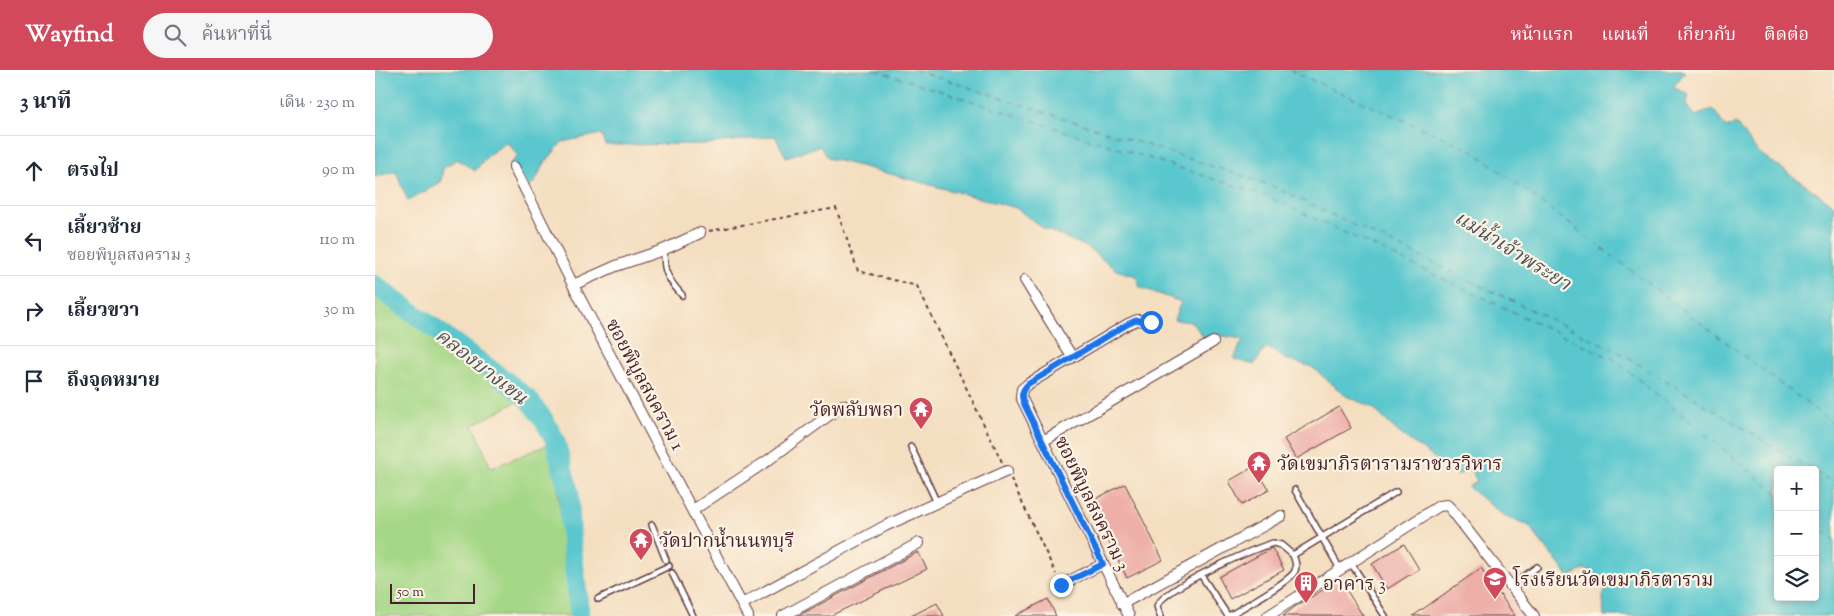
<!DOCTYPE html>
<html lang="th">
<meta charset="utf-8">
<style>
body{margin:0;font-family:"Sorts Mill Goudy","Noto Serif Thai",serif;background:#f6f6f7;color:#1f2937}
.controls{position:absolute;right:15px;bottom:15px;display:grid;overflow:hidden;border-radius:5px;box-shadow:0 2px 8px #0003}
.controls button{width:45px;height:45px;display:grid;place-items:center;padding:0;border:0;border-bottom:1px solid #e0e1e3;background:#fff;color:#1f2937;font:25px sans-serif}
.scale{position:absolute;left:15px;bottom:12px;width:85px;box-sizing:border-box;padding-left:5px;border:2px solid #4a1f2b;border-top:0;font-size:14px;line-height:18px;white-space:nowrap;color:#4a1f2b;-webkit-text-stroke:4px #fcf5e5;paint-order:stroke}
.stop{position:absolute;width:15px;height:15px;margin:-11px;border:4px solid #1a73e8;border-radius:50%;background:#fff}
.stop.end{background:#1a73e8;border-color:#fff;box-shadow:0 1px 5px #0008}
.list{margin:0;padding:0;list-style:none}
h2{display:flex;justify-content:space-between;align-items:center;height:65px;margin:0;padding:0 20px;font-size:21px}
h2 small{font-size:16px;font-weight:400;color:#747a83}
.list li{display:grid;grid-template-columns:32px 1fr auto;gap:15px;align-items:center;box-sizing:border-box;height:70px;padding:0 20px;border-top:1px solid #e0e1e3}
.list b{display:block;font-size:19px;white-space:nowrap}
.list p{margin:0;font-size:16px;white-space:nowrap;color:#747a83}
.list em{font-size:16px;font-style:normal;color:#747a83}
.icon{flex:none;width:28px;height:28px;fill:none;stroke:currentColor;stroke-width:2;stroke-linecap:round;stroke-linejoin:round}
.map{position:relative;flex:none;width:1459px;height:546px;overflow:hidden}
header{display:flex;align-items:center;gap:30px;box-sizing:border-box;height:70px;padding:0 25px;background:#d1495b;color:#fff}
header strong{font-size:24px}
nav{display:flex;gap:28px;margin-inline-start:auto;font-size:18px}
.search{width:350px;height:45px;background:#f6f6f7;display:flex;align-items:center;gap:12px;box-sizing:border-box;padding:0 18px;border-radius:28px;color:#747a83;font-size:19px}
main{display:flex}
aside{flex:1;background:#fff}
.map>svg:first-child{display:block}
</style>
<header>
<strong>Wayfind</strong>
<div class="search"><svg class="icon" aria-label="search" viewBox="0 0 24 24"><circle cx="10" cy="10" r="6"/><path d="M15 15l6 6"/></svg>ค้นหาที่นี่</div>
<nav><a>หน้าแรก</a><a>แผนที่</a><a>เกี่ยวกับ</a><a>ติดต่อ</a></nav>
</header>
<main>
<aside>
<h2>3 นาที<small>เดิน · 230 m</small></h2>
<ul class="list">
<li><svg class="icon" aria-label="ahead" viewBox="0 0 24 24"><path d="M12 20V5M6 11l6-6 6 6"/></svg><div><b>ตรงไป</b></div><em>90 m</em></li>
<li><svg class="icon" aria-label="left" viewBox="0 0 24 24"><path d="M17 20v-9H6M10 6l-5 5 5 5"/></svg><div><b>เลี้ยวซ้าย</b><p>ซอยพิบูลสงคราม 3</p></div><em>110 m</em></li>
<li><svg class="icon" aria-label="right" viewBox="0 0 24 24"><path d="M7 20v-9h11M14 6l5 5-5 5"/></svg><div><b>เลี้ยวขวา</b></div><em>30 m</em></li>
<li><svg class="icon" aria-label="arrive" viewBox="0 0 24 24"><path d="M6 21V4h12l-3 4 3 4H6"/></svg><div><b>ถึงจุดหมาย</b></div></li>
</ul>
</aside>
<div class="map">
<svg width="1459" height="546" viewBox="0 0 1459 546">
<rect width="100%" height="100%" fill="#fcf5e5"/>
<filter id="ink" filterUnits="userSpaceOnUse"><feTurbulence type="fractalNoise" baseFrequency=".02" numOctaves="2"/><feDisplacementMap in="SourceGraphic" scale="10" xChannelSelector="R" yChannelSelector="G"/><feConvolveMatrix kernelMatrix="1 2 1 2 8 2 1 2 1" color-interpolation-filters="sRGB"/></filter>
<filter id="wash" filterUnits="userSpaceOnUse"><feTurbulence type="fractalNoise" baseFrequency=".0096" numOctaves="4" result="noise"/><feDisplacementMap in="SourceGraphic" scale="20" xChannelSelector="R" yChannelSelector="G"/><feGaussianBlur stdDeviation="1.12" result="paint"/><feColorMatrix in="noise" values="0 0 0 0 0 0 0 0 0 0 0 0 0 0 0 0 0 1.4 0 .05"/><feComposite in="paint" operator="in"/></filter>
<g filter="url(#wash)">
<rect width="100%" height="100%" fill="#f4dec0"/>
<path fill="#f6d2c3" d="M1125 514 1151 546H1079Z"/>
<path fill="#a4d786" stroke="#777b58" d="M0 223 127 316 143 331 98 355 116 398 172 375 175 379 182 414 198 546H0Z"/>
<path fill="#5ac7ce" stroke="#52737c" fill-rule="evenodd" d="M0 0H1307L1310 2 1298 17 1314 25 1311 35 1321 46 1338 39 1351 58 1361 54 1383 82 1459 135 1458 149 1459 151V546H1229L1228 527 1233 512 1210 499 1194 507 1153 455 1128 445 1093 417 1102 411 1095 398 1083 405 1023 362 997 337 971 326 937 297 911 289 891 277 879 295 859 289 868 269 842 265 830 269 817 252 799 250 806 232 765 217 761 206 741 200 712 177 668 158 641 138 497 99 452 88 445 76 411 87 400 66 332 74 230 75 226 64 187 72 169 94 159 113 150 120 135 94 143 86 132 72 113 85 100 101 82 89 68 98 66 112 33 131 21 101 0 107ZM1403 400H1440V527H1403Z"/>
<g fill="none" stroke-linecap="round" stroke-linejoin="round">
<path stroke="#5ac7ce" stroke-width="20" d="M0 215 131 311 153 329 169 350 180 370 194 422 196 470 205 546"/>
<path stroke="#4f515c" stroke-width="1" stroke-dasharray="6 5" stroke-linecap="butt" d="M500 0 892 126 1240 290 1403 424
M540 0 895 115 1240 280 1437 400
M914 0 1097 80 1459 354
M1440 402 1459 413
M1440 454 1459 470"/>
</g>
<g id="blocks">
<path fill="#edafa8" d="M964 337 976 358 921 389 909 369Z
M880 396 894 420 867 435 854 411Z
M750 414 788 490 752 508 714 432Z
M1029 474 1044 499 1012 519 997 494Z
M897 478 909 500 855 529 844 507Z
M543 482 552 499 455 546H423Z
M1106 498 1140 546H1038Z
M965 510 988 546H908L921 536Z
M673 529 681 546H640Z
M562 533 569 546H536Z"/>
</g>
</g>
<g filter="url(#ink)">
<use href="#blocks" fill-opacity="0" stroke="#643c41" stroke-width="1"/>
<g fill="none" stroke-linecap="round" stroke-linejoin="round">
<defs>
<path id="service" d="M288 181C290 186 289 191 290 197 292 208 300 217 307 225
M536 377 562 433
M920 420 965 499
M277 455 291 490
M976 493 1010 546
M297 503 318 546
M826 505 853 546
M1136 516 1162 497
M223 529 294 496
M785 546 782 536C790 517 876 480 898 473L906 475 918 485
M854 546C866 538 915 512 920 501 922 495 920 490 918 485L1021 422"/>
<path id="minor" d="M139 97 198 215 373 546
M650 210 697 287
M198 215 241 196 288 180 325 163
M668 371 838 272
M318 440 392 391 468 335
M686 515 728 494
M367 534 510 456 632 401
M747 534 906 446
M408 546 544 473
M754 546 646 327 647 319 653 314 753 254 762 250 776 252
M893 546 1064 436 1072 435 1076 439 1159 546"/>
</defs>
<use href="#service" stroke="#643c41" stroke-width="8"/>
<use href="#minor" stroke="#643c41" stroke-width="12"/>
<path stroke="#643c41" stroke-width="2" stroke-dasharray="4 4" stroke-linecap="butt" d="M334 161 461 138 483 201 542 216 627 392
M636 409 681 504"/>
<use href="#service" stroke="#fff" stroke-width="5"/>
<use href="#minor" stroke="#fff" stroke-width="10"/>
</g>
</g>
<g fill="none" stroke-linecap="round" stroke-linejoin="round" filter="url(#ink)">
<path stroke="#1a73e8" stroke-width="6" d="M686 515 728 494 650 336C646 327 645 322 653 314L753 254 762 250 776 252"/>
</g>
<defs>
<symbol id="temple-pin" viewBox="-11 -11 22 30"><path d="M0 17L-7.5 6A9.5 9.5 0 1 1 7.5 6Z" fill="#d1495b" stroke="#fcf5e5"/><path d="M0-6L5-2H3V0L6.5 2.5H4V6H1.5V3h-3V6H-4V2.5H-6.5L-3 0V-2H-5Z" fill="#fff"/></symbol>
<symbol id="school-pin" viewBox="-11 -11 22 30"><path d="M0 17L-7.5 6A9.5 9.5 0 1 1 7.5 6Z" fill="#d1495b" stroke="#fcf5e5"/><path d="M0-5L7-2L0 1L-7-2ZM-4 1L0 2.5L4 1V4Q0 6-4 4Z" fill="#fff"/></symbol>
<symbol id="building-pin" viewBox="-11 -11 22 30"><path d="M0 17L-7.5 6A9.5 9.5 0 1 1 7.5 6Z" fill="#d1495b" stroke="#fcf5e5"/><path d="M-4-6H4V6H1V3H-1V6H-4ZM-2.5-4.3h1.7v1.8h-1.7ZM.8-4.3h1.7v1.8H.8ZM-2.5-1h1.7V.8h-1.7ZM.8-1h1.7V.8H.8Z" fill="#fff"/></symbol>
</defs>
<g fill-rule="evenodd">
<use href="#temple-pin" x="532" y="325" width="28" height="38"/>
<use href="#temple-pin" x="870" y="379" width="28" height="38"/>
<use href="#temple-pin" x="252" y="456" width="28" height="38"/>
<use href="#school-pin" x="1106" y="495" width="28" height="38"/>
<use href="#building-pin" x="917" y="499" width="28" height="38"/>
</g>
<g text-anchor="middle" stroke-width="4.5" stroke-linejoin="round" paint-order="stroke">
<g font-size="19" fill="#4a1f2b" stroke="#fcf5e5">
<text transform="translate(271 314) rotate(62)" y="7">ซอยพิบูลสงคราม 1</text>
<text transform="translate(718 433) rotate(64)" y="7">ซอยพิบูลสงคราม 3</text>
</g>
<g font-size="19" fill="#4a1f2b" stroke="#fcf5e5" text-anchor="start">
<text x="528" y="346" text-anchor="end">วัดพลับพลา</text>
<text x="902" y="400">วัดเขมาภิรตารามราชวรวิหาร</text>
<text x="284" y="477">วัดปากน้ำนนทบุรี</text>
<text x="1138" y="516">โรงเรียนวัดเขมาภิรตาราม</text>
<text x="948" y="520">อาคาร 3</text>
</g>
<g font-size="20" font-style="italic" fill="#4f515c" stroke="#fcf5e5">
<text transform="translate(1138 180) rotate(32)" y="7">แม่น้ำเจ้าพระยา</text>
<text transform="translate(107 296) rotate(38)" y="7">คลองบางเขน</text>
</g>
</g>
</svg>
<div class="controls">
<button>+</button>
<button>−</button>
<button><svg class="icon" aria-label="layers" viewBox="0 0 24 24"><path d="M12 4l9 5-9 5-9-5zM3 14l9 5 9-5"/></svg></button>
</div>
<div class="scale">50 m</div>
<div class="stop" style="left:776px;top:252px"></div>
<div class="stop end" style="left:686px;top:515px"></div>
</div>
</main>
